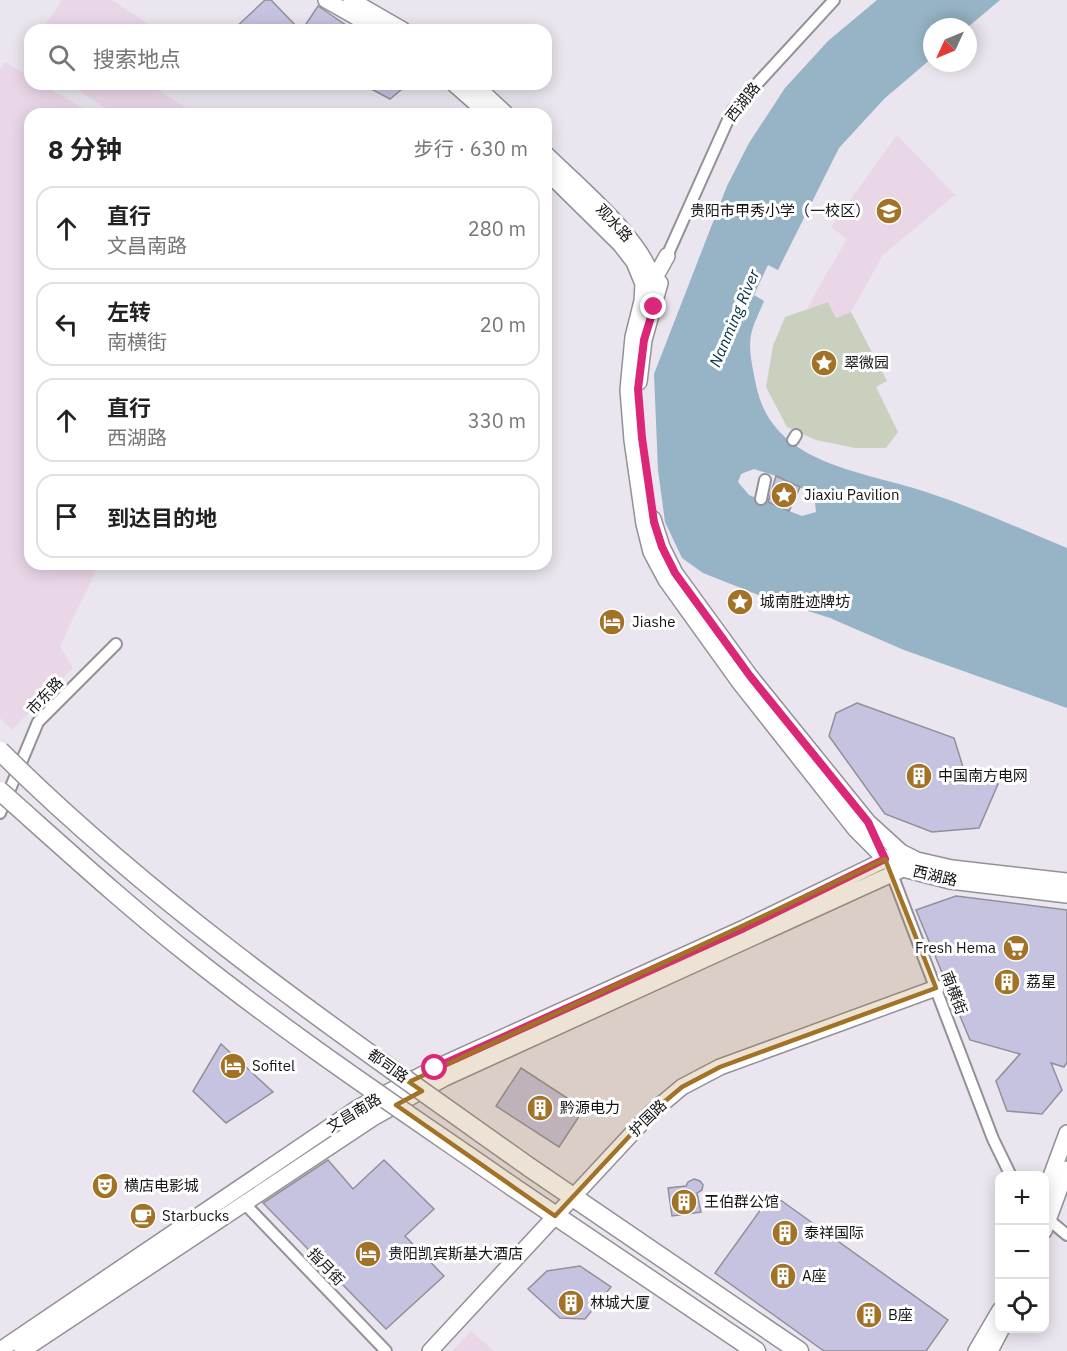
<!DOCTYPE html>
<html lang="zh">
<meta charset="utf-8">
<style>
body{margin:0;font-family:"IBM Plex Sans","Noto Sans SC",sans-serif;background:#f2f2f2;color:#222}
.controls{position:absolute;right:18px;bottom:18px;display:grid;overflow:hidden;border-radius:12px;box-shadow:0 3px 15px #0003}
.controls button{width:54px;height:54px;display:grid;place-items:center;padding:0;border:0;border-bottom:2px solid #e0e0e0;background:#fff;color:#222;font:30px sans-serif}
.compass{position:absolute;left:923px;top:18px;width:54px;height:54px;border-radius:50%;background:#fff;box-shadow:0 3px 15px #0003;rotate:226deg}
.stop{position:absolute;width:18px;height:18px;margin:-14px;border:4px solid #db2777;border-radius:50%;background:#fff}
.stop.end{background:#db2777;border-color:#fff;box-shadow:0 2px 6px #0008}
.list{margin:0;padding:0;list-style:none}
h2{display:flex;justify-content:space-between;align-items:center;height:78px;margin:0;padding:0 24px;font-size:26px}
h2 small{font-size:20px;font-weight:400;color:#767676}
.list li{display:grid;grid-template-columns:39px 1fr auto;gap:18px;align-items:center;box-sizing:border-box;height:84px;margin:0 12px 12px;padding:0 12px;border:2px solid #e0e0e0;border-radius:18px}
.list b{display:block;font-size:22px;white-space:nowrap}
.list p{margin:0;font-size:20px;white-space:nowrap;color:#767676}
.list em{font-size:20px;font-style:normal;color:#767676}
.icon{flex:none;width:33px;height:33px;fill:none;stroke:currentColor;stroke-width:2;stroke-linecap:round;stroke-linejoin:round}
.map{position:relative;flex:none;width:1067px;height:1351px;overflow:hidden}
.search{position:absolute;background:#fff;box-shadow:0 3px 15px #0003;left:24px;top:24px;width:528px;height:66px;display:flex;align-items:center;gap:15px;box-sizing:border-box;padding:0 21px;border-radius:18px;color:#767676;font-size:22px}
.panel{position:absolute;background:#fff;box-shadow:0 3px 15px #0003;left:24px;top:108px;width:528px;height:462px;border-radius:18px}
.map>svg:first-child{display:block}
</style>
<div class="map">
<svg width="1067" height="1351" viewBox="0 0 1067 1351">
<rect width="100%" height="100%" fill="#eae5ee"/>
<path fill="#e9d7e8" d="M62 0H112L157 30H42Z
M5 62 30 77V84H42L93 114H30V564H99L60 646 73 668 12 730 0 718V70Z
M69 84H149L195 114H114Z
M897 135 955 195 883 255 851 312 836 318 828 302 807 309 825 276 847 239 831 227Z
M471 1331 494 1351H452Z"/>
<path fill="#cad0be" d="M828 302 836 318 851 312 887 381 876 387 898 432 886 448H855L816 440 787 427 766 387 773 346 785 317Z"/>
<path fill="#96b4c5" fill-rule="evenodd" d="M877 0H1000L968 27H932V58L884 99 839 148 778 270 768 265 754 295 764 301C760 311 753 324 751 335 748 350 753 369 756 385 772 464 859 470 923 491 972 507 1019 528 1067 548V708L904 650 830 618 761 596 703 573 682 558 665 522 658 470 654 374 727 186 749 143 785 88 828 41ZM754 469 776 476 814 494 816 512 802 516 789 511 749 495 738 482 741 474Z"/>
<path fill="#c6c3e0" stroke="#919099" stroke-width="1.5" d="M265 0H271L300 30H233Z
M318 6 321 8 353 30H302Z
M362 84H408L390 99Z
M776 476 800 487 789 511 768 502Z
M857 703 954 738 963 767 998 784 979 828 932 832 885 814 829 736 836 713Z
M956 896 1067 910V1062L1064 1067 1051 1063 1062 1090 1042 1114 1007 1111 996 1081 1020 1054 970 1040 916 910Z
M221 1044 273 1092 226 1123 193 1091Z
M521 1068 584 1109 559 1147 496 1106Z
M328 1160 353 1189 384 1160 434 1209 405 1236 444 1276 386 1329 263 1203Z
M694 1179 700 1181 703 1185 702 1190 697 1193 701 1212 672 1216 668 1188 686 1186 688 1182Z
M772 1194 948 1320 926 1351H824L715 1273Z
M580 1266 611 1287 585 1319 560 1318 528 1289 547 1271Z"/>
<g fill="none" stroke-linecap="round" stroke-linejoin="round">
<defs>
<path id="street" d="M667 256 732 111 834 0
M793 440 796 435
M761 499 765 480
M0 813 38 722 116 644
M890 869 993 1139 1011 1176
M244 1203 386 1351
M1049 1220 1067 1235"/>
<path id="secondary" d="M326 0 379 30
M351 0 403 30
M454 84 488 114
M474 84 506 114
M546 154C574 182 655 249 654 289
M546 171 620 244 634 262 643 284 642 301
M667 256 642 301 633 337 628 390 632 440 644 524 651 552 666 580 740 683 856 830 885 859 903 869 950 881 1067 895
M639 382 644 340 660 283
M653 519 662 547 675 573 750 676 868 822 901 852 917 860 952 868 1067 881
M1044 1195 1067 1133
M1044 1231 1067 1169
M0 1350 359 1107 435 1068 744 928 901 852
M22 1351 373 1118 445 1078 903 869
M430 1351 651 1113 682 1087 720 1067 936 988
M976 1351 1000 1310
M990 1351 1002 1328"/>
<path id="primary" d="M529 1167 799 1351
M513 1187 756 1351"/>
</defs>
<use href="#street" stroke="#949097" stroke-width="14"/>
<use href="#secondary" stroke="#949097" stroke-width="18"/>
<use href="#primary" stroke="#949097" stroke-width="21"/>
<use href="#street" stroke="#fff" stroke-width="10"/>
<use href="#secondary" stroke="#fff" stroke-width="15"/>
<use href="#primary" stroke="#fff" stroke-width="18"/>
<defs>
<path id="primary-bridge" d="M0 751C160 910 346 1037 529 1167
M0 791C63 847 126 905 192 957 295 1039 405 1112 513 1187"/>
</defs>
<use href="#primary-bridge" stroke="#949097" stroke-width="21" stroke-linecap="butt"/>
<use href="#primary-bridge" stroke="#fff" stroke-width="18"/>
</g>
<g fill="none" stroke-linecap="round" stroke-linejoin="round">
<path stroke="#db2777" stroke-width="8" d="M435 1068 744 928 885 859 868 822 750 676 675 573 662 547 654 522 642 438 638 389 644 340 654 307"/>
</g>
<path fill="#a27226" fill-opacity="0.2" stroke="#a27226" stroke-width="4.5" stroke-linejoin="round" d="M885 859 936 988 720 1067 682 1087 651 1113 555 1216 396 1105 422 1091 409 1082Z"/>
<defs>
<symbol id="school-disc" viewBox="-11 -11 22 22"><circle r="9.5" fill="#a27226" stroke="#fff"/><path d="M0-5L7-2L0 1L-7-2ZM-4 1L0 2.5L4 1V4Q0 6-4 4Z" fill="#fff"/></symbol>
<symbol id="sight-disc" viewBox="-11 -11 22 22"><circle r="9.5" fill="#a27226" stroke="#fff"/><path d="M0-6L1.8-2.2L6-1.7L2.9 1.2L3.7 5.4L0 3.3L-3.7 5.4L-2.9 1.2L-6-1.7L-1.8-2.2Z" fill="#fff"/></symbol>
<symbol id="hotel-disc" viewBox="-11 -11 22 22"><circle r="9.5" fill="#a27226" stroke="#fff"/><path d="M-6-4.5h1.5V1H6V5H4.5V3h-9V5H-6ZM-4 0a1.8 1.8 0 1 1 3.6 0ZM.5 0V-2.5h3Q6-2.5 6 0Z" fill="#fff"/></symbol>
<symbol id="building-disc" viewBox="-11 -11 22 22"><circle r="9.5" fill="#a27226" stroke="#fff"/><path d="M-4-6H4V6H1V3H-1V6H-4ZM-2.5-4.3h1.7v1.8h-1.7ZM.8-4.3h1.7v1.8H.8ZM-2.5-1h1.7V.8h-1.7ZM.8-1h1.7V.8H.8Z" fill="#fff"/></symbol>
<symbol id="supermarket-disc" viewBox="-11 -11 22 22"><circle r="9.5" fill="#a27226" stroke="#fff"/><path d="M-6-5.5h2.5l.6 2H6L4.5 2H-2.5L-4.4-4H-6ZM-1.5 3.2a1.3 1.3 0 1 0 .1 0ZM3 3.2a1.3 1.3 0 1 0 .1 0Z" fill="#fff"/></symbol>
<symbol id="theatre-disc" viewBox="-11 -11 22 22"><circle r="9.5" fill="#a27226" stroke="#fff"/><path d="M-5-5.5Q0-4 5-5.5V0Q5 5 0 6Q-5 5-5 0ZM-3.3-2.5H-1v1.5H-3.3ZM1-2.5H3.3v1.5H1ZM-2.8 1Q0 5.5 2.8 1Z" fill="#fff"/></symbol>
<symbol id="cafe-disc" viewBox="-11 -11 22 22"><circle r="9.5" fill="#a27226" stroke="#fff"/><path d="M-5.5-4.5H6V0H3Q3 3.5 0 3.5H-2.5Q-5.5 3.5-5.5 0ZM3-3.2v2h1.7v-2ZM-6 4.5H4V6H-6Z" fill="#fff"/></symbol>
</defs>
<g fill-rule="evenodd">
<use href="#school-disc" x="874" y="196" width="30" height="30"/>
<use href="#sight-disc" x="809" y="348" width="30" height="30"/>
<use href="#sight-disc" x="769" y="480" width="30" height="30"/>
<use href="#sight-disc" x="725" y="587" width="30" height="30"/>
<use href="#hotel-disc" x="597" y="607" width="30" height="30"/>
<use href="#building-disc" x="904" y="761" width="30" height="30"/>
<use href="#supermarket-disc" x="1001" y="933" width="30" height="30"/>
<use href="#building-disc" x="992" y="967" width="30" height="30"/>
<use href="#hotel-disc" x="218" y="1051" width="30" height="30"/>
<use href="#building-disc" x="525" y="1093" width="30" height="30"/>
<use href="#theatre-disc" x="90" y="1171" width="30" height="30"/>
<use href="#building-disc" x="669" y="1187" width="30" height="30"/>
<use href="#cafe-disc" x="128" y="1201" width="30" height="30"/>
<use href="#building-disc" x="770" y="1218" width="30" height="30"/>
<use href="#hotel-disc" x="353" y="1239" width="30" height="30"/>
<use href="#building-disc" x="768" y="1261" width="30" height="30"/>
<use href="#building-disc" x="556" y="1288" width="30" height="30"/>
<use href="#building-disc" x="854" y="1300" width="30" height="30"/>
</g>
<g text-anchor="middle" stroke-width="6" stroke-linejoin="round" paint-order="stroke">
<g font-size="15" fill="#151316" stroke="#fff">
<text transform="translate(743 102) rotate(-52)" y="5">西湖路</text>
<text transform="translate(614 223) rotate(47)" y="5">观水路</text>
<text transform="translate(45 696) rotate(-47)" y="5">市东路</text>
<text transform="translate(935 876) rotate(13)" y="5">西湖路</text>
<text transform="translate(954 993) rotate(69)" y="5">南横街</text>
<text transform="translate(388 1066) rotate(36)" y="5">都司路</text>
<text transform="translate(354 1113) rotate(-31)" y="5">文昌南路</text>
<text transform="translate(648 1118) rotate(-44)" y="5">护国路</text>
<text transform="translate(326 1267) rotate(46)" y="5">指月街</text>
</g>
<g font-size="15" fill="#151316" stroke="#fff" text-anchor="start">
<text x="870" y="216" text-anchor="end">贵阳市甲秀小学（一校区）</text>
<text x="844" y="368">翠微园</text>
<text x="804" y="500">Jiaxiu Pavilion</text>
<text x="760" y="607">城南胜迹牌坊</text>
<text x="632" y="627">Jiashe</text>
<text x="938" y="781">中国南方电网</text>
<text x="996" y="953" text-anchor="end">Fresh Hema</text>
<text x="1026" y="987">荔星</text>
<text x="252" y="1071">Sofitel</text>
<text x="560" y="1113">黔源电力</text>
<text x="124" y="1191">横店电影城</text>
<text x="704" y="1207">王伯群公馆</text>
<text x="162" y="1221">Starbucks</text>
<text x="804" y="1238">泰祥国际</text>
<text x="388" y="1259">贵阳凯宾斯基大酒店</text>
<text x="802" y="1281">A座</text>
<text x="590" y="1308">林城大厦</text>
<text x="888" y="1320">B座</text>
</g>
<g font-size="16" font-style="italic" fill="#083346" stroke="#fff">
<text transform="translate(734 318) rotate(-67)" y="6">Nanming River</text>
</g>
</g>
</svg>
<div class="controls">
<button>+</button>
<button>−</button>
<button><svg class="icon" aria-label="locate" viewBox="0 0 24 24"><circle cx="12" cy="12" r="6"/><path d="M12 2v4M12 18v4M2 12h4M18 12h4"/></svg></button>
</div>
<svg class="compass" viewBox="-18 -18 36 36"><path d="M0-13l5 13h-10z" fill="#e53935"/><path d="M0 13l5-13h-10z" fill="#767676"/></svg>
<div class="stop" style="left:435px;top:1068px"></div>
<div class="stop end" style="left:654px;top:307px"></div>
<div class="search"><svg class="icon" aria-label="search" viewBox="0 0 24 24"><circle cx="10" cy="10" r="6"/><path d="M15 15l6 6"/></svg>搜索地点</div>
<section class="panel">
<h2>8 分钟<small>步行 · 630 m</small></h2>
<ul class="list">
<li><svg class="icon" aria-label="ahead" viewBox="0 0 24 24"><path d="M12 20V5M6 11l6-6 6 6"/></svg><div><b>直行</b><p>文昌南路</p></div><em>280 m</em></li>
<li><svg class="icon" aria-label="left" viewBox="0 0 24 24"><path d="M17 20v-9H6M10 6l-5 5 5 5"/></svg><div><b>左转</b><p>南横街</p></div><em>20 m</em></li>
<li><svg class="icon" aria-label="ahead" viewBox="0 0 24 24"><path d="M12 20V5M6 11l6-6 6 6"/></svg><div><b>直行</b><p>西湖路</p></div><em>330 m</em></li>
<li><svg class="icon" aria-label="arrive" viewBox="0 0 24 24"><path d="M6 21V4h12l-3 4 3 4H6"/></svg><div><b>到达目的地</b></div></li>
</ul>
</section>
</div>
